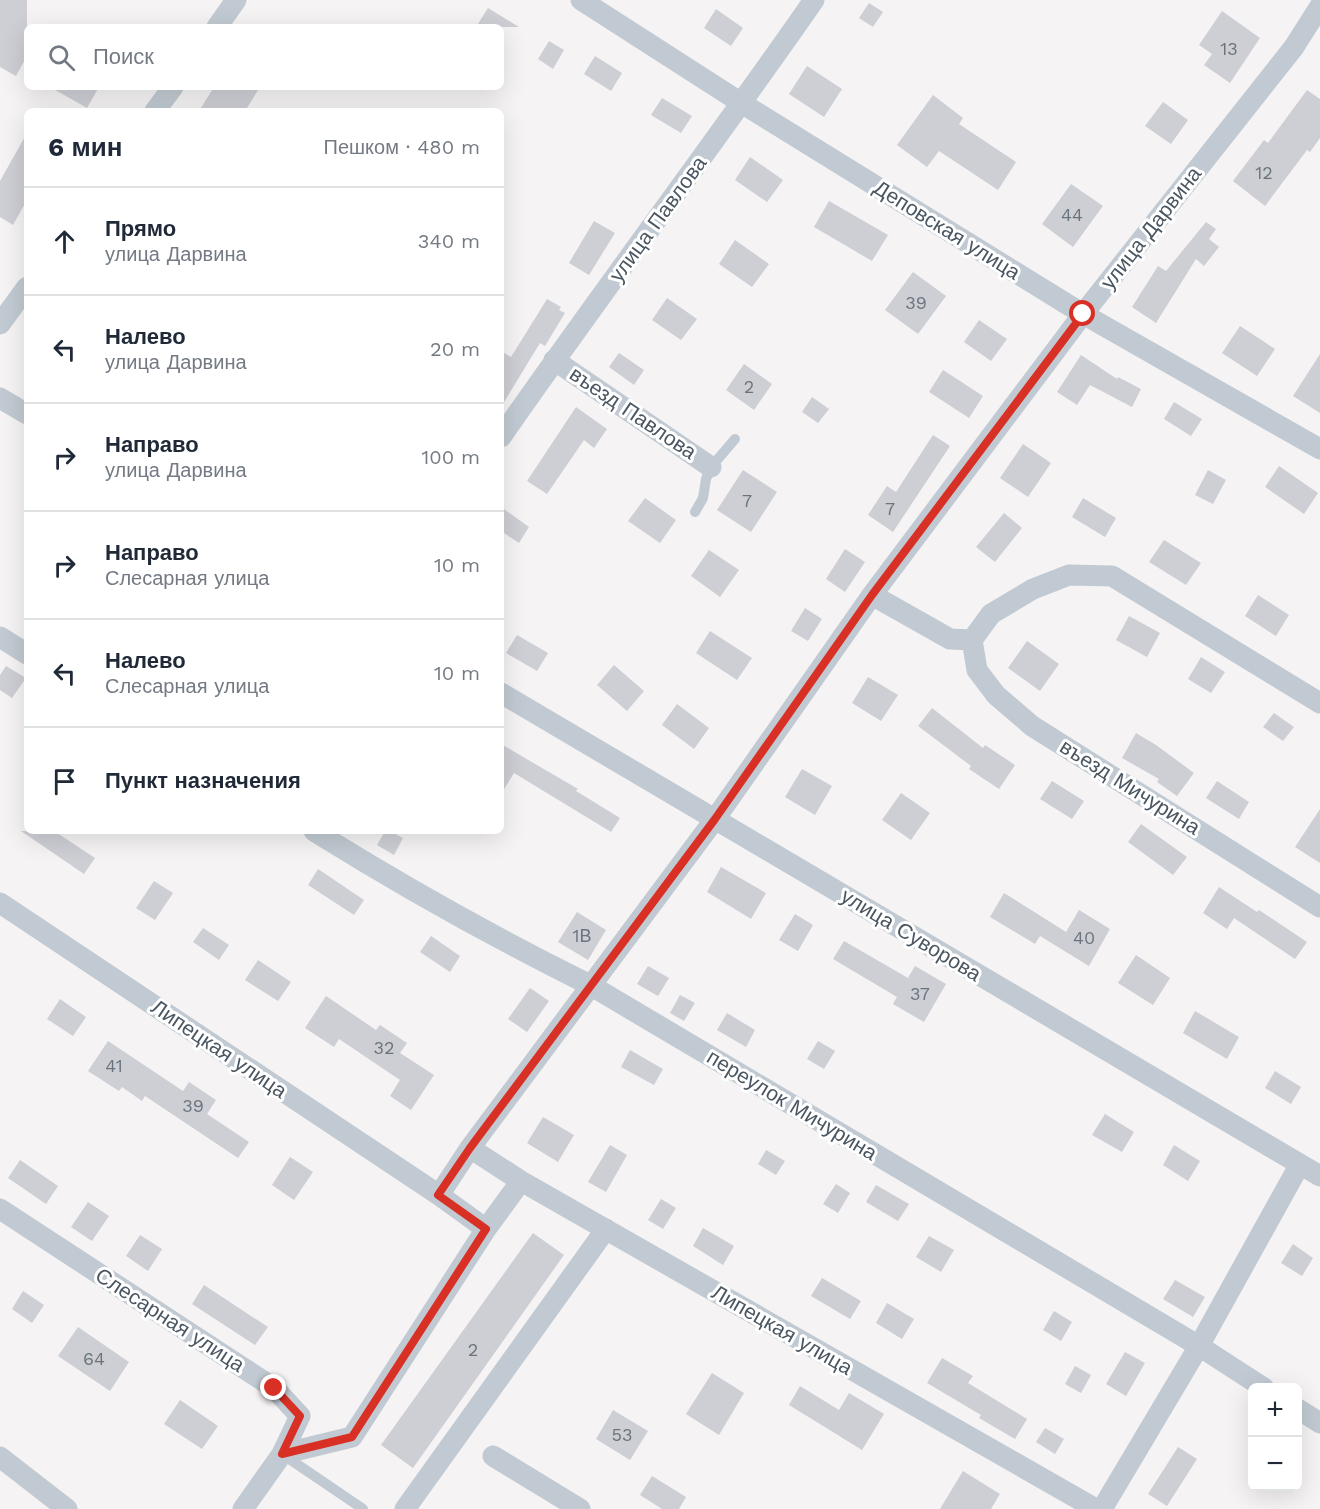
<!DOCTYPE html>
<html lang="ru">
<meta charset="utf-8">
<style>
body{margin:0;font-family:"Work Sans",sans-serif;background:#f6f6f7;color:#1f2937}
.controls{position:absolute;right:18px;bottom:18px;display:grid;overflow:hidden;border-radius:9px;box-shadow:0 6px 24px #0002}
.controls button{width:54px;height:54px;display:grid;place-items:center;padding:0;border:0;border-bottom:2px solid #e0e1e3;background:#fff;color:#1f2937;font:30px sans-serif}
.stop{position:absolute;width:18px;height:18px;margin:-14px;border:4px solid #d93025;border-radius:50%;background:#fff}
.stop.end{background:#d93025;border-color:#fff;box-shadow:0 2px 6px #0008}
.list{margin:0;padding:0;list-style:none}
h2{display:flex;justify-content:space-between;align-items:center;height:78px;margin:0;padding:0 24px;font-size:26px}
h2 small{font-size:20px;font-weight:400;color:#747a83}
.list li{display:grid;grid-template-columns:39px 1fr auto;gap:18px;align-items:center;box-sizing:border-box;height:108px;padding:0 24px;border-top:2px solid #e0e1e3}
.list b{display:block;font-size:22px;white-space:nowrap}
.list p{margin:0;font-size:20px;white-space:nowrap;color:#747a83}
.list em{font-size:20px;font-style:normal;color:#747a83}
.icon{flex:none;width:33px;height:33px;fill:none;stroke:currentColor;stroke-width:2;stroke-linecap:round;stroke-linejoin:round}
.map{position:relative;flex:none;width:1320px;height:1509px;overflow:hidden}
.search{position:absolute;background:#fff;box-shadow:0 6px 24px #0002;left:24px;top:24px;width:480px;height:66px;display:flex;align-items:center;gap:15px;box-sizing:border-box;padding:0 21px;border-radius:9px;color:#747a83;font-size:22px}
.panel{position:absolute;background:#fff;box-shadow:0 6px 24px #0002;left:24px;top:108px;width:480px;height:726px;border-radius:9px}
.map>svg:first-child{display:block}
</style>
<div class="map">
<svg width="1320" height="1509" viewBox="0 0 1320 1509">
<rect width="100%" height="100%" fill="#f5f3f3"/>
<path fill="#cdcfd5" d="M0 0H27V56L16 76 0 67Z
M869 3 883 12 873 27 859 18Z
M488 8 519 27H476Z
M716 9 743 28 731 46 704 28Z
M1222 11 1260 38 1230 83 1204 65 1212 54 1199 45Z
M549 41 564 50 553 69 538 59Z
M595 56 622 73 611 91 584 74Z
M807 66 842 89 824 117 789 94Z
M50 87H99L87 108Z
M214 87H260L245 111H199Z
M1307 90 1320 99V138L1310 152 1307 150 1265 206 1233 181 1264 140 1268 143Z
M933 95 963 118 959 124 1016 162 998 190 939 151 927 167 897 145Z
M662 98 692 116 681 133 651 115Z
M1163 102 1188 120 1171 144 1145 126Z
M27 133V200L13 225 0 217V181Z
M750 157 783 180 767 202 735 180Z
M1071 184 1103 206 1073 247 1042 224Z
M829 201 888 235 872 261 814 227Z
M594 221 615 233 589 275 569 263Z
M1206 222 1216 229 1209 239 1219 247 1204 266 1196 259 1156 323 1132 307 1158 266 1166 271Z
M735 240 769 264 752 287 719 264Z
M913 272 946 296 918 334 885 310Z
M667 298 697 319 681 340 652 320Z
M547 299 561 307 559 310 565 313 545 346 540 343 501 407V351L511 357Z
M979 320 1007 339 991 361 964 342Z
M1240 326 1275 349 1257 376 1222 353Z
M619 353 644 370 634 385 609 367Z
M1320 354V413L1293 396Z
M1081 355 1117 379 1118 377 1141 389 1132 407 1090 385 1077 405 1057 392Z
M744 364 772 384 754 410 726 390Z
M943 370 983 396 969 418 929 392Z
M812 397 829 409 818 423 802 412Z
M1174 402 1202 419 1191 436 1164 419Z
M576 407 607 429 594 448 584 440 547 494 527 481Z
M933 435 950 446 893 532 868 515 887 486 896 492Z
M1023 444 1051 463 1028 497 1000 478Z
M1279 466 1318 493 1304 514 1265 487Z
M743 470 777 492 751 532 717 510Z
M1208 470 1226 480 1213 504 1195 495Z
M645 498 676 520 660 543 628 521Z
M1083 498 1116 518 1105 537 1072 517Z
M501 507 529 527 519 543 501 531Z
M1004 513 1022 528 995 562 976 547Z
M1164 540 1201 563 1186 585 1149 562Z
M845 549 865 562 845 592 826 579Z
M709 550 739 570 720 597 691 576Z
M1258 595 1289 615 1276 636 1245 616Z
M805 608 822 619 808 641 791 631Z
M1129 616 1160 633 1147 657 1116 640Z
M710 631 752 658 737 680 696 653Z
M517 635 548 653 537 671 506 653Z
M1027 641 1059 664 1040 691 1008 668Z
M1201 657 1225 672 1211 693 1188 679Z
M614 665 644 691 627 711 597 685Z
M6 666 26 678 12 698 0 690V675Z
M868 677 898 695 881 721 852 703Z
M677 704 709 728 694 749 662 725Z
M932 708 983 748 985 745 1015 765 999 789 969 769 971 766 918 726Z
M1274 713 1294 727 1283 741 1263 727Z
M1136 733 1156 745 1194 773 1177 796 1157 782 1159 779 1122 758Z
M501 744 578 789 576 791 620 818 611 832 514 773 501 794Z
M802 769 832 786 815 815 785 797Z
M1052 781 1084 801 1072 819 1040 799Z
M1217 781 1249 802 1239 819 1206 798Z
M901 793 930 813 911 840 882 820Z
M1320 809V863L1295 847Z
M1141 824 1187 857 1173 875 1128 842Z
M21 831H54L95 858 84 874Z
M385 831H390L403 838 394 855 377 845Z
M721 867 766 893 751 919 707 892Z
M318 869 364 900 354 915 308 885Z
M154 881 173 893 155 920 136 908Z
M1219 887 1257 912 1259 910 1307 942 1295 959 1234 918 1227 929 1203 913Z
M1004 893 1066 932 1079 910 1110 929 1089 966 1040 936 1035 944 990 917Z
M577 912 606 930 588 960 558 942Z
M795 914 813 925 798 951 779 940Z
M203 928 229 945 219 960 193 942Z
M431 936 460 956 450 972 420 952Z
M844 941 908 978 915 966 946 984 924 1022 893 1004 897 997 833 959Z
M1136 955 1170 978 1153 1005 1118 983Z
M258 960 291 982 278 1001 245 980Z
M648 966 669 978 658 996 637 984Z
M530 988 549 1001 527 1032 508 1019Z
M680 995 695 1003 684 1021 670 1013Z
M326 996 376 1030 380 1025 407 1043 400 1053 434 1075 411 1110 390 1096 400 1080 339 1039 334 1047 305 1028Z
M60 999 86 1017 73 1036 47 1019Z
M1195 1011 1239 1037 1227 1059 1183 1033Z
M727 1013 755 1030 746 1047 717 1030Z
M108 1041 183 1091 189 1082 216 1100 207 1114 249 1142 238 1158 145 1096 142 1101 122 1087 119 1091 88 1071Z
M818 1041 835 1051 824 1069 807 1059Z
M630 1050 663 1069 654 1085 621 1067Z
M1275 1071 1301 1087 1291 1104 1265 1088Z
M1105 1114 1134 1132 1122 1152 1092 1135Z
M543 1117 574 1135 558 1162 527 1143Z
M610 1145 627 1155 606 1192 588 1182Z
M1174 1145 1200 1161 1188 1181 1163 1165Z
M766 1150 785 1161 776 1175 758 1164Z
M290 1157 313 1172 294 1200 272 1185Z
M20 1160 58 1186 46 1204 8 1178Z
M836 1184 850 1193 838 1213 823 1204Z
M876 1185 909 1204 898 1221 866 1202Z
M661 1199 676 1208 663 1229 648 1220Z
M88 1202 109 1216 92 1241 71 1227Z
M703 1228 734 1246 723 1265 693 1246Z
M533 1233 564 1255 413 1468 381 1445Z
M140 1235 162 1249 148 1271 126 1256Z
M929 1236 954 1250 941 1272 916 1257Z
M1293 1244 1313 1258 1302 1276 1281 1263Z
M822 1278 861 1301 850 1319 811 1296Z
M1175 1280 1205 1297 1193 1317 1163 1299Z
M204 1285 268 1327 255 1345 192 1304Z
M23 1291 44 1305 32 1323 12 1309Z
M887 1303 914 1319 902 1339 876 1323Z
M1054 1311 1072 1322 1061 1341 1043 1330Z
M78 1327 129 1362 110 1391 58 1356Z
M1125 1352 1145 1363 1126 1396 1106 1384Z
M942 1358 973 1376 968 1383 1027 1419 1015 1439 979 1418 981 1415 927 1383Z
M1075 1366 1091 1375 1081 1393 1065 1384Z
M712 1373 744 1393 719 1435 686 1414Z
M800 1386 839 1410 849 1393 884 1414 862 1450 789 1405Z
M180 1400 218 1426 202 1449 164 1424Z
M613 1410 648 1431 630 1460 596 1439Z
M1045 1428 1064 1439 1055 1454 1036 1442Z
M1178 1447 1197 1459 1167 1506 1148 1494Z
M963 1471 1000 1494 991 1509H940Z
M652 1476 686 1497 679 1509H662L640 1495Z"/>
<g fill="none" stroke-linecap="round" stroke-linejoin="round">
<path stroke="#c1cad2" stroke-width="10" d="M695 512 703 498 706 479 711 467 735 439
M282 1454 363 1509"/>
<path stroke="#c1cad2" stroke-width="21" d="M581 0 743 104 1083 314 1320 449
M217 27 236 0
M155 111 173 87
M0 324 27 287
M554 360 711 467
M0 398 27 414
M501 437C603 290 712 147 814 0
M872 595 950 639 972 640 977 670 996 695 1032 726 1320 907
M0 637 27 654
M972 640 991 614 1033 589 1069 575 1112 576 1320 703
M501 693 1320 1176
M314 831C404 887 495 938 590 985L1199 1346 1264 1388
M0 903 439 1195
M470 1148 521 1181 1096 1509
M0 1209 274 1388 300 1416 282 1454
M486 1229 521 1181
M1298 1409 1320 1423
M493 1456 580 1509
M0 1457 67 1509
M243 1509 282 1454 352 1437 486 1229 439 1195 470 1148 715 819 872 595 1083 314 1294 47 1320 6
M405 1509 606 1229
M1102 1509 1199 1346 1300 1164"/>
</g>
<g fill="none" stroke-linecap="round" stroke-linejoin="round">
<path stroke="#d93025" stroke-width="8" d="M274 1388 300 1416 282 1454 352 1437 486 1229 438 1195 470 1148 715 819 872 595 1083 314"/>
</g>
<g text-anchor="middle" stroke-width="6" stroke-linejoin="round" paint-order="stroke">
<g font-size="18" fill="#6b747e">
<text x="1229" y="55">13</text>
<text x="1264" y="179">12</text>
<text x="1072" y="221">44</text>
<text x="916" y="309">39</text>
<text x="749" y="393">2</text>
<text x="747" y="507">7</text>
<text x="890" y="515">7</text>
<text x="582" y="942">1В</text>
<text x="1084" y="944">40</text>
<text x="920" y="1000">37</text>
<text x="384" y="1054">32</text>
<text x="114" y="1072">41</text>
<text x="193" y="1112">39</text>
<text x="473" y="1356">2</text>
<text x="94" y="1365">64</text>
<text x="622" y="1441">53</text>
</g>
<g font-size="21" fill="#4a5661" stroke="#fff">
<text transform="translate(658 219) rotate(-54)" y="7">улица Павлова</text>
<text transform="translate(1151 228) rotate(-52)" y="7">улица Дарвина</text>
<text transform="translate(947 230) rotate(32)" y="7">Деповская улица</text>
<text transform="translate(633 413) rotate(34)" y="7">въезд Павлова</text>
<text transform="translate(1130 787) rotate(32)" y="7">въезд Мичурина</text>
<text transform="translate(911 935) rotate(31)" y="7">улица Суворова</text>
<text transform="translate(219 1049) rotate(34)" y="7">Липецкая улица</text>
<text transform="translate(792 1105) rotate(31)" y="7">переулок Мичурина</text>
<text transform="translate(170 1320) rotate(33)" y="7">Слесарная улица</text>
<text transform="translate(782 1330) rotate(30)" y="7">Липецкая улица</text>
</g>
</g>
</svg>
<div class="controls">
<button>+</button>
<button>−</button>
</div>
<div class="stop" style="left:1083px;top:314px"></div>
<div class="stop end" style="left:274px;top:1388px"></div>
<div class="search"><svg class="icon" aria-label="search" viewBox="0 0 24 24"><circle cx="10" cy="10" r="6"/><path d="M15 15l6 6"/></svg>Поиск</div>
<section class="panel">
<h2>6 мин<small>Пешком · 480 m</small></h2>
<ul class="list">
<li><svg class="icon" aria-label="ahead" viewBox="0 0 24 24"><path d="M12 20V5M6 11l6-6 6 6"/></svg><div><b>Прямо</b><p>улица Дарвина</p></div><em>340 m</em></li>
<li><svg class="icon" aria-label="left" viewBox="0 0 24 24"><path d="M17 20v-9H6M10 6l-5 5 5 5"/></svg><div><b>Налево</b><p>улица Дарвина</p></div><em>20 m</em></li>
<li><svg class="icon" aria-label="right" viewBox="0 0 24 24"><path d="M7 20v-9h11M14 6l5 5-5 5"/></svg><div><b>Направо</b><p>улица Дарвина</p></div><em>100 m</em></li>
<li><svg class="icon" aria-label="right" viewBox="0 0 24 24"><path d="M7 20v-9h11M14 6l5 5-5 5"/></svg><div><b>Направо</b><p>Слесарная улица</p></div><em>10 m</em></li>
<li><svg class="icon" aria-label="left" viewBox="0 0 24 24"><path d="M17 20v-9H6M10 6l-5 5 5 5"/></svg><div><b>Налево</b><p>Слесарная улица</p></div><em>10 m</em></li>
<li><svg class="icon" aria-label="arrive" viewBox="0 0 24 24"><path d="M6 21V4h12l-3 4 3 4H6"/></svg><div><b>Пункт назначения</b></div></li>
</ul>
</section>
</div>
